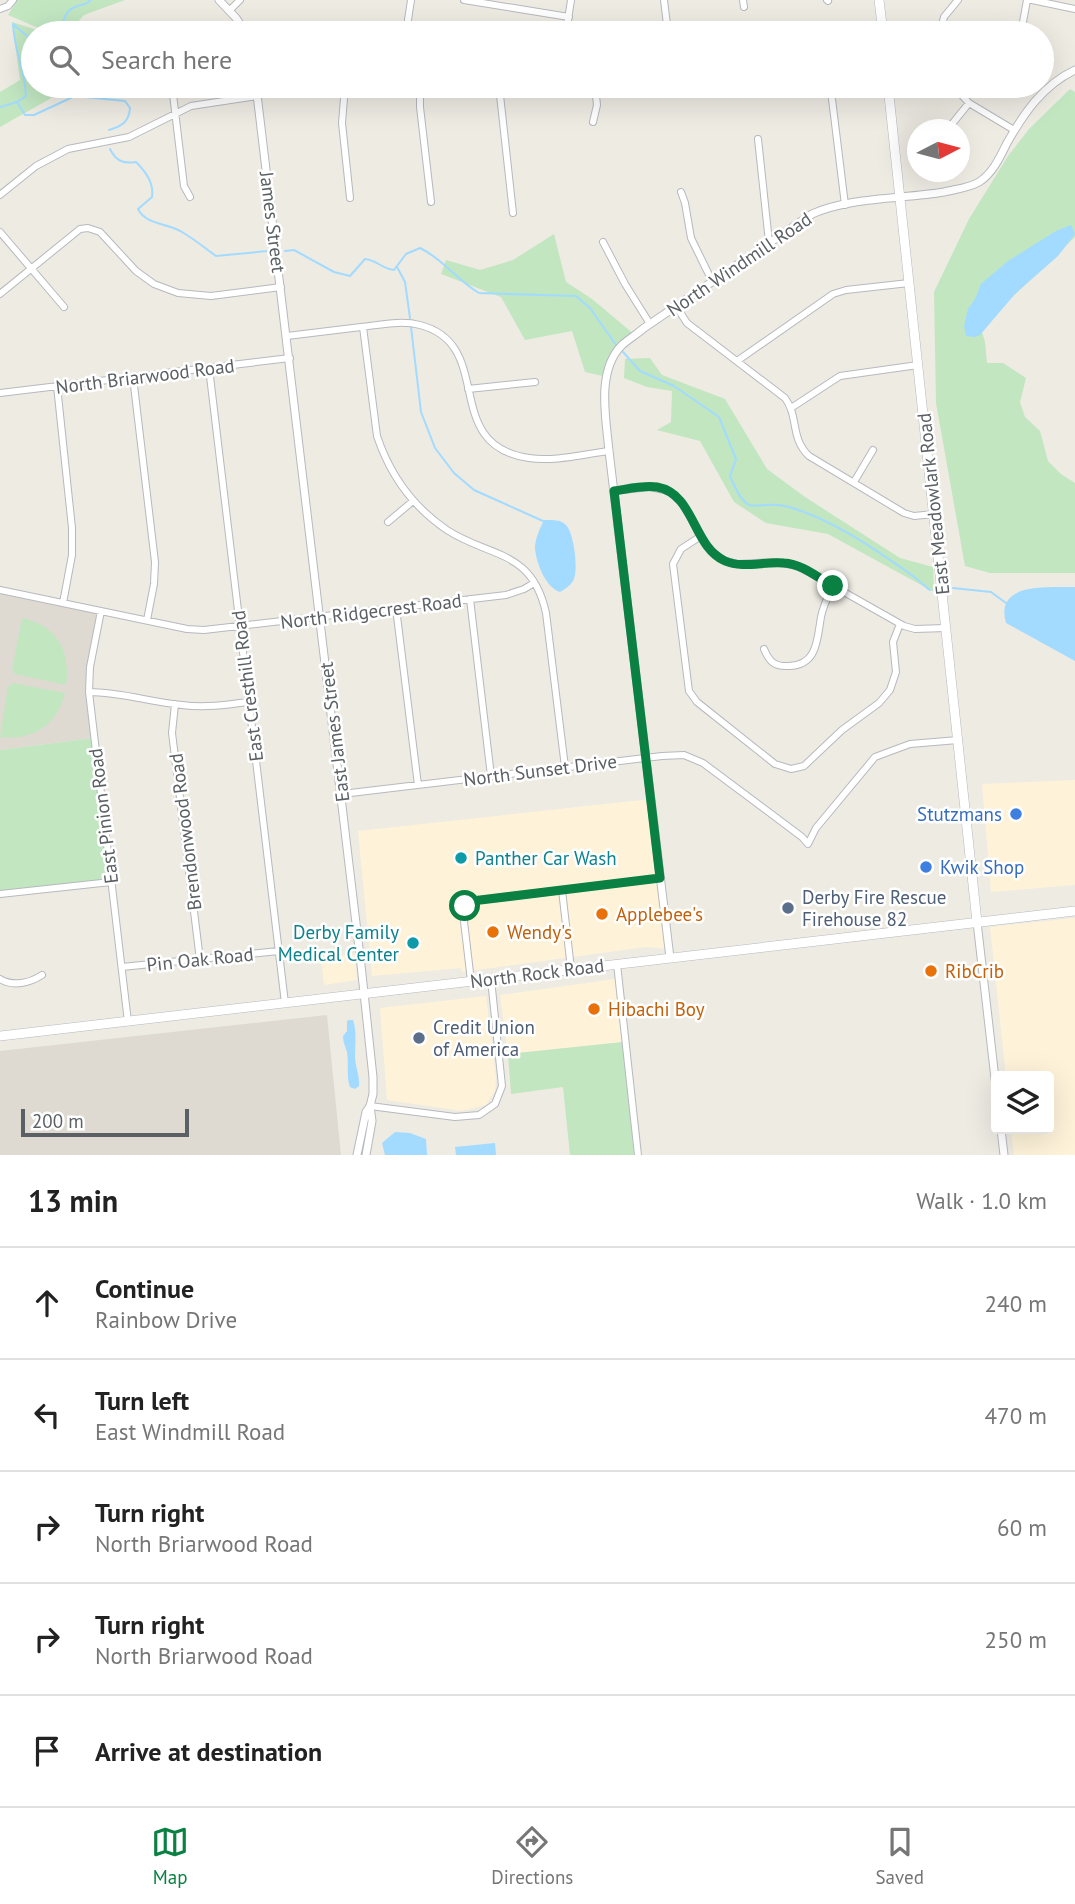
<!DOCTYPE html>
<meta charset="utf-8">
<style>
body{margin:0;font-family:"PT Sans",sans-serif;background:#f6f6f6;color:#222}
.controls{position:absolute;right:21px;bottom:21px;display:grid;overflow:hidden;border-radius:7px;box-shadow:0 7px 28px #0002}
.controls button{width:63px;height:63px;display:grid;place-items:center;padding:0;border:0;border-bottom:2px solid #e0e0e0;background:#fff;color:#222;font:35px sans-serif}
.compass{position:absolute;left:907px;top:119px;width:63px;height:63px;border-radius:50%;background:#fff;box-shadow:0 7px 28px #0002;rotate:84deg}
.scale{position:absolute;left:21px;bottom:18px;width:168px;box-sizing:border-box;padding-left:7px;border:4px solid #5b6064;border-top:0;font-size:19px;line-height:24px;white-space:nowrap;color:#5b6064;-webkit-text-stroke:5px #fff;paint-order:stroke}
.stop{position:absolute;width:21px;height:21px;margin:-16px;border:5px solid #0b8043;border-radius:50%;background:#fff}
.stop.end{background:#0b8043;border-color:#fff;box-shadow:0 2px 7px #0008}
.list{margin:0;padding:0;list-style:none}
h2{display:flex;justify-content:space-between;align-items:center;height:91px;margin:0;padding:0 28px;font-size:30px}
h2 small{font-size:23px;font-weight:400;color:#767676}
.list li{display:grid;grid-template-columns:46px 1fr auto;gap:21px;align-items:center;box-sizing:border-box;height:112px;padding:0 28px;border-top:2px solid #e0e0e0}
.list b{display:block;font-size:26px;white-space:nowrap}
.list p{margin:0;font-size:23px;white-space:nowrap;color:#767676}
.list em{font-size:23px;font-style:normal;color:#767676}
.icon{flex:none;width:38px;height:38px;fill:none;stroke:currentColor;stroke-width:2;stroke-linecap:round;stroke-linejoin:round}
.map{position:relative;flex:none;width:1075px;height:1155px;overflow:hidden}
.search{position:absolute;background:#fff;box-shadow:0 7px 28px #0002;left:21px;right:21px;top:21px;height:77px;display:flex;align-items:center;gap:18px;box-sizing:border-box;padding:0 24px;border-radius:38px;color:#767676;font-size:26px}
.sheet{height:651px;background:#fff}
nav{display:flex;justify-content:space-around;align-items:center;box-sizing:border-box;height:98px;border-top:2px solid #e0e0e0;background:#fff;font-size:19px;color:#767676}
nav a{display:grid;justify-items:center;gap:4px}
nav .on{color:#0b8043}
.map>svg:first-child{display:block}
</style>
<div class="map">
<svg width="1075" height="1155" viewBox="0 0 1075 1155">
<rect width="100%" height="100%" fill="#eeebe3"/>
<path fill="#fef3d9" d="M1075 780V885L991 892 982 784Z
M651 799 666 949 646 947 462 972 461 968 372 976 358 831Z
M1075 918V1155H1014L1011 1129H1049V1076H1006L990 927Z
M355 954 357 980 324 985 321 958Z
M615 979 623 1042 508 1054 500 995Z
M486 996 496 1078 495 1091 486 1105 462 1111 387 1100 380 1008Z"/>
<path fill="#dedad1" d="M0 590 101 611 90 667 94 738 0 750Z
M327 1015 341 1155H0V1051Z"/>
<path fill="#c1e6c0" d="M17 0H125L84 15 68 33H50L8 15Z
M12 22 47 33H33V86H68L69 88 0 127V92L20 80Z
M1070 89 1075 92V237L1003 306 982 332 985 342 987 363H1003L1026 378 1020 402 1025 417 1040 431 1048 461 1061 474 1075 483V573H990L965 566 936 403 934 292 969 219 1008 156 1029 129Z
M554 234 566 282 592 299 635 335 622 345 607 377 585 372 572 331 525 340 501 297 441 274 446 260 480 270 513 260Z
M650 358 662 375 725 399 767 469 805 497 900 558 933 567 934 592 828 534 766 523 734 502 700 441 657 430 671 422 672 391 647 387 624 378 625 359Z
M22 618C57 625 71 652 66 685L15 674 12 670Z
M13 683 65 693C57 725 33 741 0 737L8 687Z
M94 738 111 882 0 894V750Z
M623 1042 634 1155H570L563 1087 511 1094 508 1054Z"/>
<path fill="#a2dbff" d="M1071 225 1075 234 1058 256 1015 294 980 335 975 337 966 336 964 326 968 309 975 299 981 284 1008 261 1056 231Z
M544 520C552 520 560 519 566 525 574 533 579 571 573 581 570 586 565 589 560 592 546 588 536 563 535 548 535 539 540 528 544 520Z
M1075 587V661L1006 623C994 581 1050 588 1075 587Z
M349 1020H353C357 1031 355 1045 355 1056 355 1067 360 1075 359 1086L355 1089 350 1087C346 1076 349 1064 347 1052 345 1046 343 1042 343 1036L347 1031V1021Z
M395 1132 410 1133 426 1139 427 1155H385L382 1143Z
M495 1143 496 1155H456L455 1147Z"/>
<g fill="none" stroke-linecap="round" stroke-linejoin="round">
<path stroke="#a2dbff" stroke-width="2" d="M61 33C63 23 64 11 75 7 82 4 85 6 91 0
M17 102 25 115H34L75 96 125 101 130 108C129 122 122 126 109 130
M0 107 17 102 26 96C25 71 14 49 13 24L33 41
M110 149C116 161 123 164 136 162 146 172 154 183 152 197L138 209C146 225 167 223 182 232 194 239 205 248 216 256L268 251
M285 251 294 250 334 272 350 276 365 259C377 260 382 269 394 270L406 254 420 248C443 259 457 280 479 293L576 296 590 308 616 345
M397 267 405 282 410 318
M411 327 421 412 435 448 454 473 474 490 543 521
M623 352 640 371 674 386 719 417 736 459 730 476C750 524 753 497 789 507 834 520 876 550 913 576 919 580 924 586 930 590
M953 588 991 592 1006 603"/>
<defs>
<path id="minor" d="M464 0 569 17
M664 0 668 33
M743 0 744 7
M827 0 828 1
M1032 0 1075 9
M0 9 8 6 13 0
M229 11 240 0
M406 33 411 0
M566 33 571 0
M940 33 944 17 958 0
M1021 33 1027 0
M172 86 184 186 190 197
M345 86 342 123 350 198
M420 86V107L431 202
M499 86 513 213
M953 86 969 103 1014 130
M832 99 845 205
M593 122 597 105 595 86
M952 124 969 103
M758 139 769 242
M681 192 685 203 691 238 712 281
M0 195 36 166 68 149 129 137 191 106 257 96
M0 232 64 307
M603 242 625 284 650 324
M0 294 80 229 88 228 100 232 136 271 154 284 178 293 211 296 281 287
M676 306 687 323 785 398C799 417 790 438 809 456L904 513 914 516 934 514
M363 327 377 436C390 475 413 507 447 530 490 558 532 549 546 613L565 767
M287 336C312 333 337 330 361 327 380 325 401 320 420 325 497 345 439 445 529 458 554 462 584 454 609 451
M737 361 833 294 846 290 909 283
M209 368 285 1003
M133 377 155 562 154 584 147 620
M57 386 72 528V555L63 603
M468 389 535 382
M0 393 290 358
M791 408 840 376 918 365
M854 482 873 450
M614 491 650 487 669 491 682 503 709 549 723 560 738 564 775 562 798 566 904 626 915 629 946 628
M388 522 413 501
M701 536 681 549 673 564 689 691 697 702 775 764 791 769 804 766 842 730 879 703 890 690 896 672 893 642 900 624
M0 590 187 629 204 630 506 595 524 589 534 583
M470 599 491 776
M396 608 418 785
M101 611 90 667 89 692 128 1022
M764 649C769 661 774 667 789 666 818 665 817 639 821 617 823 606 828 596 833 586
M89 692C121 692 150 702 182 705 204 708 226 705 248 702
M175 704 172 733 200 960
M342 794 662 756 684 755 703 763 802 837 808 844 816 828 875 757 910 744 958 740
M562 890 571 969
M0 894 111 882
M617 964 638 1155
M122 967 279 951
M0 979C13 987 30 983 42 975
M471 981 463 913 465 906 472 901 660 878
M370 1106 455 1117 479 1115 495 1104 502 1086 491 979"/>
<path id="tertiary" d="M219 0 236 18 246 33
M256 86 361 965 373 1077V1094L370 1106
M977 922 996 1087
M670 958 609 451C606 418 596 371 622 345 629 339 637 334 644 328L812 214C850 197 902 199 944 192 956 189 969 188 979 182 993 173 1000 157 1007 143 1024 113 1043 85 1075 70
M1001 1129 1004 1155
M357 1155 366 1112 370 1106 372 1121 366 1155"/>
<path id="secondary" d="M879 0 883 33
M888 86 977 922
M0 1036 1075 911"/>
</defs>
<use href="#minor" stroke="#b6b9be" stroke-width="8"/>
<use href="#tertiary" stroke="#b6b9be" stroke-width="9"/>
<use href="#secondary" stroke="#b5b9be" stroke-width="10"/>
<use href="#minor" stroke="#fff" stroke-width="6"/>
<use href="#tertiary" stroke="#fff" stroke-width="7"/>
<use href="#secondary" stroke="#fff" stroke-width="9"/>
</g>
<g fill="none" stroke-linecap="round" stroke-linejoin="round">
<path stroke="#0b8043" stroke-width="9" d="M465 906 472 901 660 878 614 491C628 489 643 485 657 487 695 494 692 546 725 561 743 569 764 561 784 563 802 564 817 577 833 586"/>
</g>
<g fill="#3f7fe0" stroke="#fff" stroke-width="2.5">
<circle cx="1016" cy="814" r="7"/>
<circle cx="926" cy="867" r="7"/>
</g>
<g fill="#0f9aa8" stroke="#fff" stroke-width="2.5">
<circle cx="461" cy="858" r="7"/>
<circle cx="413" cy="943" r="7"/>
</g>
<g fill="#5c6f8a" stroke="#fff" stroke-width="2.5">
<circle cx="788" cy="908" r="7"/>
<circle cx="419" cy="1038" r="7"/>
</g>
<g fill="#e8710a" stroke="#fff" stroke-width="2.5">
<circle cx="602" cy="914" r="7"/>
<circle cx="493" cy="932" r="7"/>
<circle cx="931" cy="971" r="7"/>
<circle cx="594" cy="1009" r="7"/>
</g>
<g text-anchor="middle" stroke-width="5" stroke-linejoin="round" paint-order="stroke">
<g font-size="19" fill="#5b6064" stroke="#fff">
<text transform="translate(273 222) rotate(83)" y="7">James Street</text>
<text transform="translate(739 264) rotate(-34)" y="7">North Windmill Road</text>
<text transform="translate(145 376) rotate(-7)" y="7">North Briarwood Road</text>
<text transform="translate(933 504) rotate(-96)" y="7">East Meadowlark Road</text>
<text transform="translate(371 611) rotate(-7)" y="7">North Ridgecrest Road</text>
<text transform="translate(247 686) rotate(-97)" y="7">East Cresthill Road</text>
<text transform="translate(334 732) rotate(-97)" y="7">East James Street</text>
<text transform="translate(540 770) rotate(-7)" y="7">North Sunset Drive</text>
<text transform="translate(103 816) rotate(-97)" y="7">East Pinion Road</text>
<text transform="translate(185 832) rotate(-97)" y="7">Brendonwood Road</text>
<text transform="translate(200 959) rotate(-6)" y="7">Pin Oak Road</text>
<text transform="translate(537 973) rotate(-7)" y="7">North Rock Road</text>
</g>
<g font-size="19" fill="#366cbe" stroke="#fff" text-anchor="end">
<text x="1002" y="821">Stutzmans</text>
<text x="940" y="874" text-anchor="start">Kwik Shop</text>
</g>
<g font-size="19" fill="#0d838f" stroke="#fff" text-anchor="start">
<text x="475" y="865">Panther Car Wash</text>
<text x="399" y="939" text-anchor="end">Derby Family<tspan x="399" dy="22">Medical Center</tspan></text>
</g>
<g font-size="19" fill="#4e5e75" stroke="#fff" text-anchor="start">
<text x="802" y="904">Derby Fire Rescue<tspan x="802" dy="22">Firehouse 82</tspan></text>
<text x="433" y="1034">Credit Union<tspan x="433" dy="22">of America</tspan></text>
</g>
<g font-size="19" fill="#c56008" stroke="#fff" text-anchor="start">
<text x="616" y="921">Applebee's</text>
<text x="507" y="939">Wendy's</text>
<text x="945" y="978">RibCrib</text>
<text x="608" y="1016">Hibachi Boy</text>
</g>
</g>
</svg>
<div class="controls">
<button><svg class="icon" aria-label="layers" viewBox="0 0 24 24"><path d="M12 4l9 5-9 5-9-5zM3 14l9 5 9-5"/></svg></button>
</div>
<svg class="compass" viewBox="-18 -18 36 36"><path d="M0-13l5 13h-10z" fill="#e53935"/><path d="M0 13l5-13h-10z" fill="#767676"/></svg>
<div class="scale">200 m</div>
<div class="stop" style="left:465px;top:906px"></div>
<div class="stop end" style="left:833px;top:586px"></div>
<div class="search"><svg class="icon" aria-label="search" viewBox="0 0 24 24"><circle cx="10" cy="10" r="6"/><path d="M15 15l6 6"/></svg>Search here</div>
</div>
<section class="sheet">
<h2>13 min<small>Walk · 1.0 km</small></h2>
<ul class="list">
<li><svg class="icon" aria-label="ahead" viewBox="0 0 24 24"><path d="M12 20V5M6 11l6-6 6 6"/></svg><div><b>Continue</b><p>Rainbow Drive</p></div><em>240 m</em></li>
<li><svg class="icon" aria-label="left" viewBox="0 0 24 24"><path d="M17 20v-9H6M10 6l-5 5 5 5"/></svg><div><b>Turn left</b><p>East Windmill Road</p></div><em>470 m</em></li>
<li><svg class="icon" aria-label="right" viewBox="0 0 24 24"><path d="M7 20v-9h11M14 6l5 5-5 5"/></svg><div><b>Turn right</b><p>North Briarwood Road</p></div><em>60 m</em></li>
<li><svg class="icon" aria-label="right" viewBox="0 0 24 24"><path d="M7 20v-9h11M14 6l5 5-5 5"/></svg><div><b>Turn right</b><p>North Briarwood Road</p></div><em>250 m</em></li>
<li><svg class="icon" aria-label="arrive" viewBox="0 0 24 24"><path d="M6 21V4h12l-3 4 3 4H6"/></svg><div><b>Arrive at destination</b></div></li>
</ul>
</section>
<nav>
<a class="on"><svg class="icon" aria-label="map" viewBox="0 0 24 24"><path d="M3 6l6-2 6 2 6-2v14l-6 2-6-2-6 2zM9 4v14M15 6v14"/></svg>Map</a>
<a><svg class="icon" aria-label="directions" viewBox="0 0 24 24"><path d="M12 3l9 9-9 9-9-9zM9 14v-3h6M13 9l2 2-2 2"/></svg>Directions</a>
<a><svg class="icon" aria-label="saved" viewBox="0 0 24 24"><path d="M7 4h10v16l-5-4-5 4z"/></svg>Saved</a>
</nav>
